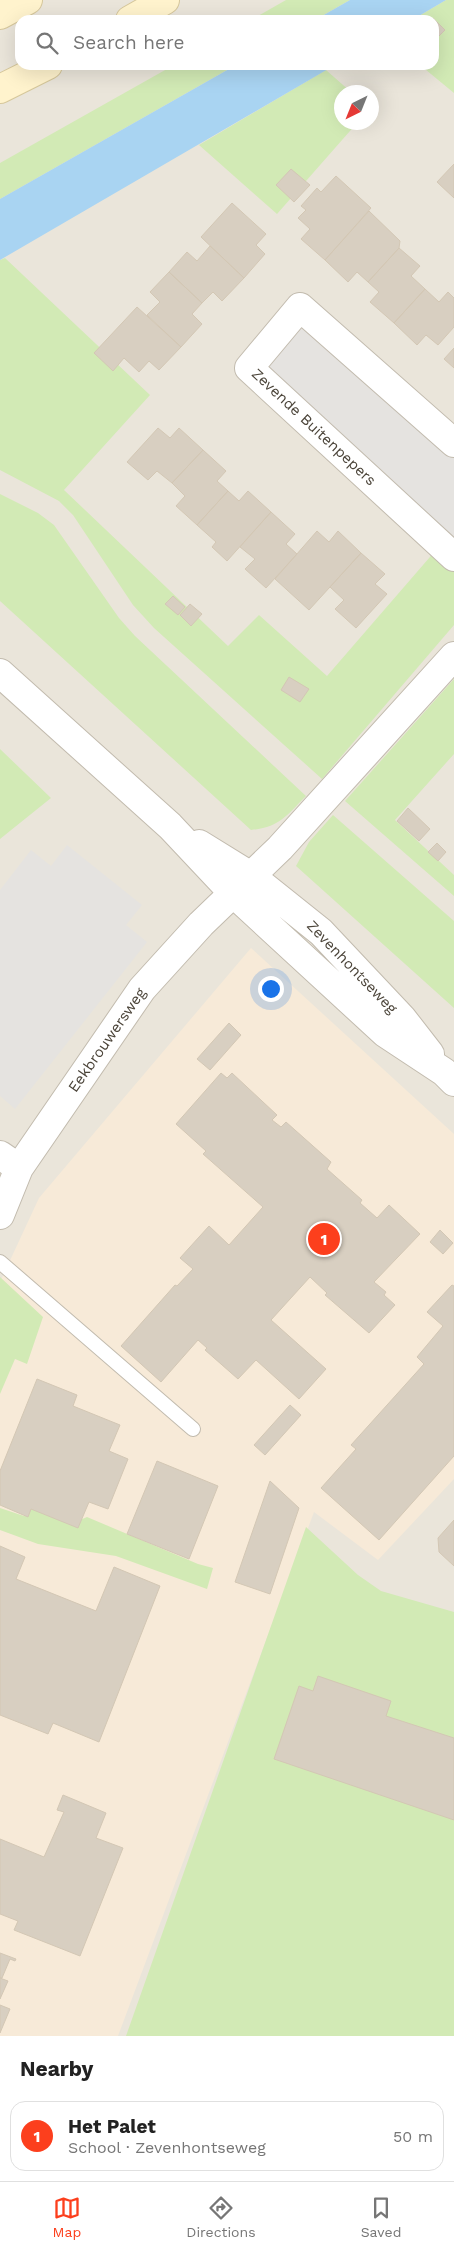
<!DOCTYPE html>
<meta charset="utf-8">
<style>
body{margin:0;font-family:"Work Sans",sans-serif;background:#f2f2f2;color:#222}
.compass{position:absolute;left:334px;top:85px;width:45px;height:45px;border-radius:50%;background:#fff;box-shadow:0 5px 20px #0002;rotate:223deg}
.you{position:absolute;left:270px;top:988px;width:18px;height:18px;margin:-12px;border:4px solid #fff;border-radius:50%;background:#1a73e8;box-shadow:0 0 0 8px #1a73e833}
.badge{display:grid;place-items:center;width:32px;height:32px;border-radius:50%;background:#fc3f1d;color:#fff;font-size:16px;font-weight:700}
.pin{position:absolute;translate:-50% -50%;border:2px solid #fff;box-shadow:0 1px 5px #0006}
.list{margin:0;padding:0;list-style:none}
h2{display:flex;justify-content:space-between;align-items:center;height:65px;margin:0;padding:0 20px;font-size:21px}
h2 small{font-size:16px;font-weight:400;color:#767676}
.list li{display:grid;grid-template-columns:32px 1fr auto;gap:15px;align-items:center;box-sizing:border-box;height:70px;margin:0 10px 10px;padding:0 10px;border:1px solid #e0e0e0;border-radius:15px}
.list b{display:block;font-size:19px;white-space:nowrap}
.list p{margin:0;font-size:16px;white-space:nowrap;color:#767676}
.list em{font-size:16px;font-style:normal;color:#767676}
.icon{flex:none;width:28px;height:28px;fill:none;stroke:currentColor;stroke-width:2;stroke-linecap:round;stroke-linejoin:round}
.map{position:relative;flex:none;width:454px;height:2036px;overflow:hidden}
.search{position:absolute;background:#fff;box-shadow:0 5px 20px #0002;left:15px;right:15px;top:15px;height:55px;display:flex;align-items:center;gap:12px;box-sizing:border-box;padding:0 18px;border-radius:15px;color:#767676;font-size:19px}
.sheet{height:145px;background:#fff}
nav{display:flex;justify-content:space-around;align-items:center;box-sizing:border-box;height:70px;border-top:1px solid #e0e0e0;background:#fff;font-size:14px;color:#767676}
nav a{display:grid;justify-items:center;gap:2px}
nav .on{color:#fc3f1d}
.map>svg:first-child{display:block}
</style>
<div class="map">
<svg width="454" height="2036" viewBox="0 0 454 2036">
<rect width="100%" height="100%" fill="#f6f3ec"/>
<path fill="#eae5da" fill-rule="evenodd" d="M0 0H454V2036H0ZM20 20H434V65H20ZM342 92H372V122H342Z"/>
<path fill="#f7ead8" d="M251 948 454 1134V1479L378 1560 314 1512 118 2036H0V1282L39 1198Z"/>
<path fill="#d2eab5" d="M286 0H350L315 20H251Z
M446 0H454V93L420 65H434V20H412Z
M174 65H236L0 199V163Z
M326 70 351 92H342V122L357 123 277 214 199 145Z
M5 258 150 395 64 490 228 646 259 615 327 676 436 550 454 568V625L322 779 154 628 133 605 73 515 59 501 0 470V260Z
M0 494 38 513 54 525 119 618 135 636 306 796C286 816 280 827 251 830L0 601Z
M454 679V754L395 820 454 875V896L345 801Z
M0 749 51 798 0 839Z
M333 815 454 921V1008L296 866 309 842Z
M0 1277 43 1317 27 1364 15 1359 0 1394Z
M30 1501 80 1520 87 1517 198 1564 213 1568 207 1589 116 1556 38 1544 0 1530V1508L24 1516Z
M306 1527 358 1575 381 1591 454 1612V2036H126Z"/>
<path fill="#e5e3e0" d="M293 293 454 437V568L235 364Z
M67 845 142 905 126 925 147 942 15 1109 0 1096V890L31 850 51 866Z"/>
<path fill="#a9d4f2" d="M350 0H446L412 20H315Z
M236 65H335L0 260V199Z"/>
<path fill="#d8cfc1" stroke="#d3c7b4" d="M433 18 445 30 437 38 434 35V20H431Z
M454 164V198L437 182Z
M291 169 310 185 294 202 276 185Z
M336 176 371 208 325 260 301 239 310 229 298 218 306 210 301 206 317 188 321 192Z
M232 203 266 234 256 245 265 254 244 278 201 237Z
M369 211 400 241 399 248 368 282 357 272 348 282 325 260Z
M210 246 244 278 222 301 213 292 202 303 169 272 187 252 197 261Z
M399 248 420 266 411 276 425 289 394 323 370 302 379 292 368 282Z
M169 272 202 303 192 314 202 324 181 347 147 315 160 302 150 292Z
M425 289 439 302 448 292 454 298V327L438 345 426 335 417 345 394 323Z
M137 307 181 347 159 370 149 361 139 372 124 358 113 371 94 353Z
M454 348V368L444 359Z
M158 428 170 438 179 428 203 450 172 483 157 471 148 480 127 462Z
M203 450 226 471 217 481 228 491 197 525 176 506 185 496 172 483Z
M228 491 239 501 248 491 271 512 227 561 212 547 216 542 197 525Z
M271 512 295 534 286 544 297 554 266 588 245 569 255 559 240 547Z
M317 531 329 542 338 531 361 553 309 610 275 579Z
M361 553 385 574 375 584 387 594 356 628 335 609 344 600 330 587Z
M173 596 185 607 178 615 165 604Z
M190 604 202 614 191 626 180 615Z
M289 677 309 689 300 702 281 690Z
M408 808 430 829 419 841 397 821Z
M437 843 446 852 438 861 428 852Z
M229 1023 241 1035 210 1070 197 1059Z
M221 1073 227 1078 232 1073 277 1115 272 1120 281 1127 286 1122 331 1162 327 1169 362 1200 360 1203 377 1218 389 1205 420 1234 374 1282 386 1292 384 1295 395 1305 369 1333 325 1295 327 1293 310 1277 271 1320 326 1369 299 1399 256 1360 238 1379 205 1350 207 1348 198 1340 161 1382 121 1346 175 1285 177 1286 193 1269 180 1258 209 1226 229 1245 263 1207 203 1154 206 1151 176 1124Z
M440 1230 453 1243 443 1254 430 1242Z
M452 1285 454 1286V1456L379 1540 321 1488 356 1449 351 1445 424 1364 417 1357 443 1326 427 1312Z
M37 1379 77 1395 73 1406 120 1425 109 1451 128 1459 108 1509 89 1502 78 1528 31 1509 28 1517 0 1505V1471Z
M290 1405 301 1415 265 1455 254 1445Z
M157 1461 218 1486 189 1559 127 1534Z
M270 1481 299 1508 270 1594 235 1582Z
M454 1520V1566L439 1552 438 1538Z
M0 1546 25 1557 16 1579 96 1611 114 1567 160 1586 99 1742 53 1723 48 1734 0 1715Z
M318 1676 391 1701 386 1716 454 1738V1820L274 1759 299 1686 313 1691Z
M63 1795 106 1813 96 1838 123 1848 80 1956 14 1930 18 1921 0 1914V1839L44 1857 64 1812 57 1810Z
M0 1953 16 1959 15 1961 10 1959 2 1978H0Z
M0 1978 8 1981 0 1999Z
M0 2005 10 2009 0 2033Z"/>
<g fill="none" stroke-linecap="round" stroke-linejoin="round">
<defs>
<path id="service" d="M0 1262 193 1429"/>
<path id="minor" d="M454 443 300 307 249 368 454 557
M0 1155 19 1168
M0 1215 19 1168 142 989 201 924 280 848 454 656"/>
<path id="tertiary" d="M0 673 170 826 233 893 385 1033 444 1072 454 1082
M199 844 251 876 321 932 402 1018 430 1054"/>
<path id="secondary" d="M0 15 28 0
M130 20 165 0
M0 89 48 65"/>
</defs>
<use href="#service" stroke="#c2bbae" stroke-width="16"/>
<use href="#minor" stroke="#c2bbae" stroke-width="30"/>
<use href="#tertiary" stroke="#c2bbae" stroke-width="30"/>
<use href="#secondary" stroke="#d6c79b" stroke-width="30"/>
<use href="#service" stroke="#fff" stroke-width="14"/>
<use href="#minor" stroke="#fff" stroke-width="28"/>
<use href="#tertiary" stroke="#fff" stroke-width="28"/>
<use href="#secondary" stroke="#fff3cd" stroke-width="28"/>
</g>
<g text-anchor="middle" stroke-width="4" stroke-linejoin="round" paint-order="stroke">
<g font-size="15" fill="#4b4439" stroke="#fff">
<text transform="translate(314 427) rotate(43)" y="5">Zevende Buitenpepers</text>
<text transform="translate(352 967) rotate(46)" y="5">Zevenhontseweg</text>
<text transform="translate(107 1040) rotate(-55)" y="5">Eekbrouwersweg</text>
</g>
</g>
</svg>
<svg class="compass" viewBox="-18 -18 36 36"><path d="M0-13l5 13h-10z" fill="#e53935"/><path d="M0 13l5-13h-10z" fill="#767676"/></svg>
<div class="you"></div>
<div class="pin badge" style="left:324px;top:1239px">1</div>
<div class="search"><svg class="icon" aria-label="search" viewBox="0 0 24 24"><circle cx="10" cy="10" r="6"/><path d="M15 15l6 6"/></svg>Search here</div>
</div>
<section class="sheet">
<h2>Nearby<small></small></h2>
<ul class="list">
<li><span class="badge">1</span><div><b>Het Palet</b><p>School · Zevenhontseweg</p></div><em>50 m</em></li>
</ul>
</section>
<nav>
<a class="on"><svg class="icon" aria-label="map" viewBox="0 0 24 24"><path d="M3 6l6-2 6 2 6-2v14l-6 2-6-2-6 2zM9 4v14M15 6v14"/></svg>Map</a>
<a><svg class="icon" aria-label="directions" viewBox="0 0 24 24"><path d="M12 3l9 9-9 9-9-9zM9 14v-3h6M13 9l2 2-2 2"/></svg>Directions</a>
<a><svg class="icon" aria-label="saved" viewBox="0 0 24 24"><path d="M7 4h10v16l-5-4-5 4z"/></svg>Saved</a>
</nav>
